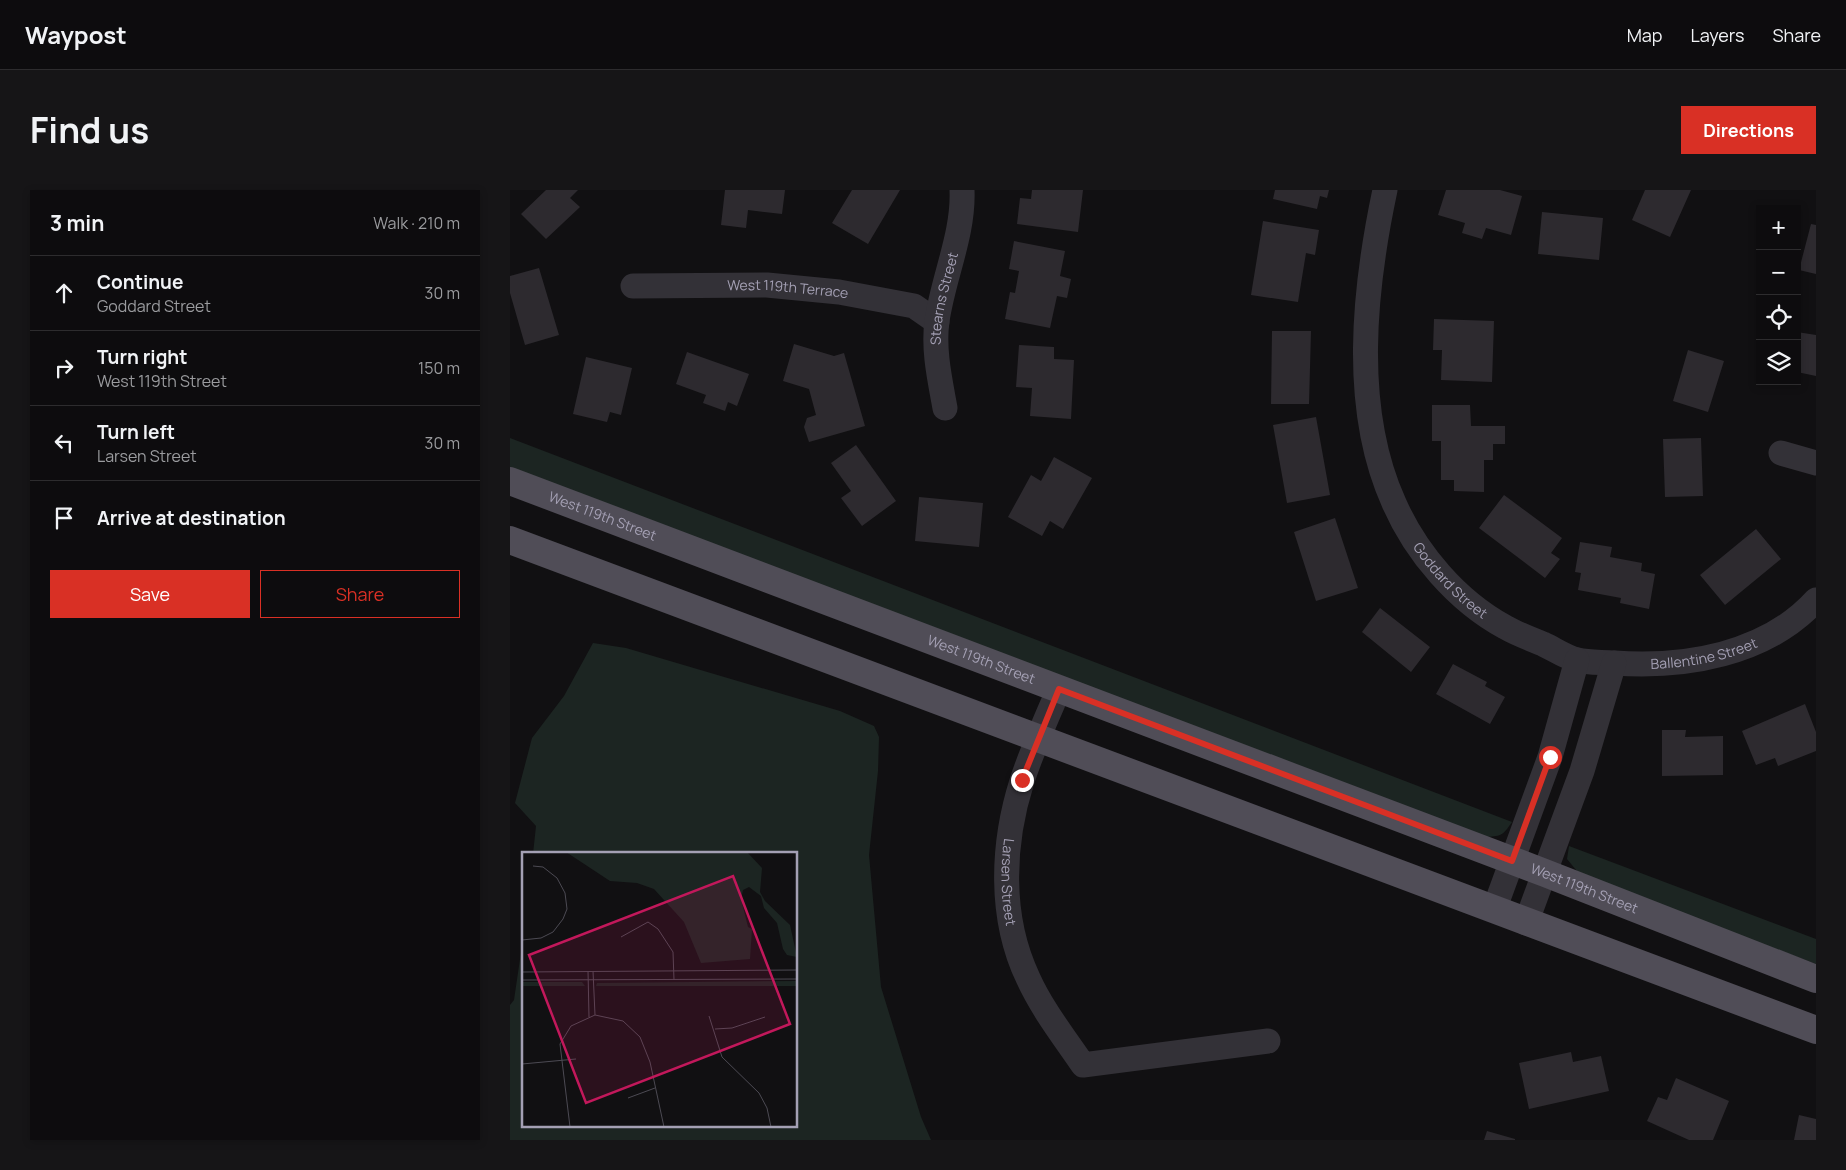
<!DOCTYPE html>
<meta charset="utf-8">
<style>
body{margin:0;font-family:Manrope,sans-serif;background:#161517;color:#f1f3f6}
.controls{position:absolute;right:15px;top:15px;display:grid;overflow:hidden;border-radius:0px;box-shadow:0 2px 8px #0003}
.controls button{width:45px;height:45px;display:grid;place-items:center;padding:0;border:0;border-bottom:1px solid #2d2c2e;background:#0d0c0e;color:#f1f3f6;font:25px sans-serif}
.stop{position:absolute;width:15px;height:15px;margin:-11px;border:4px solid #d93025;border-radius:50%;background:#fff}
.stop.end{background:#d93025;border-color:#fff;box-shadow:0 1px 5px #0008}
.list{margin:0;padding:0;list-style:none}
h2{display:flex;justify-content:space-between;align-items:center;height:65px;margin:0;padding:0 20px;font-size:21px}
h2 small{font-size:16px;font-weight:400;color:#9a9b9e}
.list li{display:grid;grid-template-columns:32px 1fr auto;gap:15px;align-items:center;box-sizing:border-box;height:75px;padding:0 20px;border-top:1px solid #2d2c2e}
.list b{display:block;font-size:19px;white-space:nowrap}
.list p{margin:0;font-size:16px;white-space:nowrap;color:#9a9b9e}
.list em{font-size:16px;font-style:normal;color:#9a9b9e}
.actions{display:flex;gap:10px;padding:15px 20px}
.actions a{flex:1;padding:11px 0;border:1px solid #d93025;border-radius:0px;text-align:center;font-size:18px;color:#d93025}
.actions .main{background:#d93025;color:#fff}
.icon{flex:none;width:28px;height:28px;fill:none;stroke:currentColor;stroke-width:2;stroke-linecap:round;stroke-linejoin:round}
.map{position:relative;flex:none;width:1306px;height:950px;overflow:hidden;border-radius:0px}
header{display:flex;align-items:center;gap:30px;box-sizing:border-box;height:70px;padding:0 25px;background:#0d0c0e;border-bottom:1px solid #2d2c2e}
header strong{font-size:24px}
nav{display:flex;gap:28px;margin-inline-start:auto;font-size:18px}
.intro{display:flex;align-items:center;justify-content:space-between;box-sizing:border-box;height:120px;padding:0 30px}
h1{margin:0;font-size:35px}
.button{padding:12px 22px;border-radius:0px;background:#d93025;color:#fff;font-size:18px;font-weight:700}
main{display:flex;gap:30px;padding:0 30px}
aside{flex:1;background:#0d0c0e;border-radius:0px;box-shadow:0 2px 8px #0003}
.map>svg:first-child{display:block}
</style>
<header>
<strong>Waypost</strong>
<nav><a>Map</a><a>Layers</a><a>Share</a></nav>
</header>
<div class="intro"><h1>Find us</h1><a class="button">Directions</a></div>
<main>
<aside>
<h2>3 min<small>Walk · 210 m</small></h2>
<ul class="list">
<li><svg class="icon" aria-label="ahead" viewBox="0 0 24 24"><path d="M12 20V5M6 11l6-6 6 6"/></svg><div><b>Continue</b><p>Goddard Street</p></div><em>30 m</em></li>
<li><svg class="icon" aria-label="right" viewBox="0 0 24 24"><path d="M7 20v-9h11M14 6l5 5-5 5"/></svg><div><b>Turn right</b><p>West 119th Street</p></div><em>150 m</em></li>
<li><svg class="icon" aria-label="left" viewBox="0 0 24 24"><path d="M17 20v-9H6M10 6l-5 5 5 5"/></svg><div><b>Turn left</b><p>Larsen Street</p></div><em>30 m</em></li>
<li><svg class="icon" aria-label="arrive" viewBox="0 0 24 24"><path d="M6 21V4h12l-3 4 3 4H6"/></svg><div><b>Arrive at destination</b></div></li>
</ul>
<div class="actions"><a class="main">Save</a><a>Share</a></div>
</aside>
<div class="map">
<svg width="1306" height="950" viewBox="0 0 1306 950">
<rect width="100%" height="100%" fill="#111012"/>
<path fill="#1c2522" d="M0 248 1002 632C993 645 992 646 977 647L0 278Z
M83 453 116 458 330 521 364 536 369 547 368 581 359 665 371 797 411 927 421 950H0V815L4 810 14 742V936H286V664H23L26 636 5 613 22 548 54 506Z
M1059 656 1306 749V774L1071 686 1057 669Z"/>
<path fill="#2d2a2f" d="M36 0H68L60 8 70 17 36 49 11 24Z
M215 0H275L272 24 238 20 236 38 211 35Z
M342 0H390L358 54 322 33Z
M522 0H573L568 42 507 34 510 8 521 9Z
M765 0H819L817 8 810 6 807 19 763 9Z
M936 0H990L1012 6 1001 45 976 38 972 49 952 43 955 33 928 25Z
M1135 0H1181L1160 47 1122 30Z
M1032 22 1093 28 1089 70 1028 64Z
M753 31 809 40 805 65 796 63 788 112 741 105Z
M1301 34 1306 35V84L1289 80Z
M504 51 555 61 550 86 561 89 557 108 547 106 540 138 495 129 500 102 505 103 509 81 499 79Z
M29 78 49 145 15 155 0 103V86Z
M924 129 984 131 982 192 931 190 932 160H923Z
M762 141H801L799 214H761Z
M1287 142 1306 145V186L1287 182Z
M284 154 324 166 334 163 355 236 299 252 294 237 297 228 306 225 299 199 273 191Z
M509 155 544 157V169L564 170 561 229 520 226 522 198 506 197Z
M1178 160 1214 171 1198 222 1163 211Z
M177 162 239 184 227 216 218 212 215 221 193 213 196 205 166 194Z
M76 167 122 178 111 225 100 222 97 232 63 224Z
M922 215H960L961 236H995V254H983V270H974V302L944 301V290H931V251H922Z
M806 227 820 305 777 313 763 235Z
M1191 248 1193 306 1155 307 1153 249Z
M346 255 386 311 352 336 331 308 341 301 321 273Z
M544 267 582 288 553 339 540 331 532 346 498 327 521 285 531 291Z
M994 305 1052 348 1041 363 1050 369 1035 388 969 338Z
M409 307 473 313 469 357 405 351Z
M825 328 848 398 806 411 784 342Z
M1246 339 1271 369 1215 415 1190 385Z
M1070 352 1102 357 1100 367 1132 373 1131 381 1145 384 1139 419 1110 413 1111 408 1068 400 1071 383 1065 382Z
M870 418 920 457 901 482 852 442Z
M943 474 977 492 975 496 995 507 980 534 926 504Z
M1295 514 1306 542V561L1268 576 1265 568 1246 575 1232 541Z
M1152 540H1176L1175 547 1213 546V585L1152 586Z
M1061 862 1063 872 1091 866 1099 901 1019 919 1009 873Z
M1166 888 1219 911 1203 950H1179L1137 931 1148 907 1157 910Z
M1289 925 1306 929V950H1284Z
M977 941 1005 949V950H974Z"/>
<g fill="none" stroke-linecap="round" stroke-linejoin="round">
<g stroke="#333137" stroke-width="25">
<path id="s1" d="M875 0C854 99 841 218 884 313 906 363 947 411 995 437 1007 444 1021 449 1033 454 1044 459 1055 467 1067 470 1078 473 1092 472 1104 473 1174 478 1256 465 1306 410"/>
<path id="s2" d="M123 96 257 95 329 102 404 116 427 132"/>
<path id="s3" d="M435 218C430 190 423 160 427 131 433 88 454 44 452 0"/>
<path d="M1271 263 1306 273"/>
<path id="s4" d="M549 499C536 529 522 560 512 591 492 654 489 727 518 788 532 819 554 847 573 875L758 851"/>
<path d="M984 720 1040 567 1067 470"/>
<path d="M1016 733 1072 581 1104 473"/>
</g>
<g stroke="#504d57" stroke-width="28">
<path id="s5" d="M0 291 1035 683 1306 789"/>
<path d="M0 350 1306 840"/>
</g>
</g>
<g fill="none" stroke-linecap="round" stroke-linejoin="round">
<path stroke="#d93025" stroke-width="6" d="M512 590 549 499 1002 671 1040 567"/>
</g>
<g text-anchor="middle" stroke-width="4" stroke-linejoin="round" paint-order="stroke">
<g font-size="14" fill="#a4a0b4" stroke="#0c0b0d">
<text dy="5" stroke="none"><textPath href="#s2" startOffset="155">West 119th Terrace</textPath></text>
<text dy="5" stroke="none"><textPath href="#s3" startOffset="111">Stearns Street</textPath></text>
<text dy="5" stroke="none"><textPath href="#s5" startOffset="99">West 119th Street</textPath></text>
<text dy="5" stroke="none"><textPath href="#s1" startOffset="415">Goddard Street</textPath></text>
<text dy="5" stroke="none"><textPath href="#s1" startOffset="695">Ballentine Street</textPath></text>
<text dy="5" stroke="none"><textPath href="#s5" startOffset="504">West 119th Street</textPath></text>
<text dy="5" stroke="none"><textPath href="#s4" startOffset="202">Larsen Street</textPath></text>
<text dy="5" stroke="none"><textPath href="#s5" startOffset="1149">West 119th Street</textPath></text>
</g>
</g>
<g transform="translate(12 662)">
<rect width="275" height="275" fill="#111012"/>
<path d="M44 0H225L240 16 238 40 243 49 268 73 275 105 265 103 261 97 255 71 242 56 239 44 227 35 221 38 219 47 226 75 230 77 228 107 179 111 162 70 132 37 115 31 88 29ZM275 129V134H74L75 131ZM0 130H60L63 134H0Z" fill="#1c2522"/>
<path fill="none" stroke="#4c4a53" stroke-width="1" d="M99 85 126 70 136 77 151 100 152 128M0 88 19 86 31 80 41 67 45 57 43 41 35 26 21 15 11 14M66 119 67 165M71 119 73 163M0 120 275 118M0 128 275 127M187 164 200 205 237 241 245 256 249 275M193 177 210 176 243 165M0 212 54 207M106 246 133 236M48 275 38 192 49 174 73 163 101 169 118 185 128 210 142 275"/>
<path fill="#c2185b" fill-opacity="0.15" stroke="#c2185b" stroke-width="2.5" d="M211 24 268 172 64 251 7 103Z"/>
<rect width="275" height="275" fill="none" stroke="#a4a0b4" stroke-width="2.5"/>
</g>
</svg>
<div class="controls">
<button>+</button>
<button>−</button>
<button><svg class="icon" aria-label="locate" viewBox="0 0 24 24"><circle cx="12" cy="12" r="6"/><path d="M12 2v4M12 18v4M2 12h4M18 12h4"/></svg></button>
<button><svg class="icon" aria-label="layers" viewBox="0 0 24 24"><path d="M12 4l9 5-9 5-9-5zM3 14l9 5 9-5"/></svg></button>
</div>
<div class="stop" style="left:1040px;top:567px"></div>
<div class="stop end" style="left:512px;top:590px"></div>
</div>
</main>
